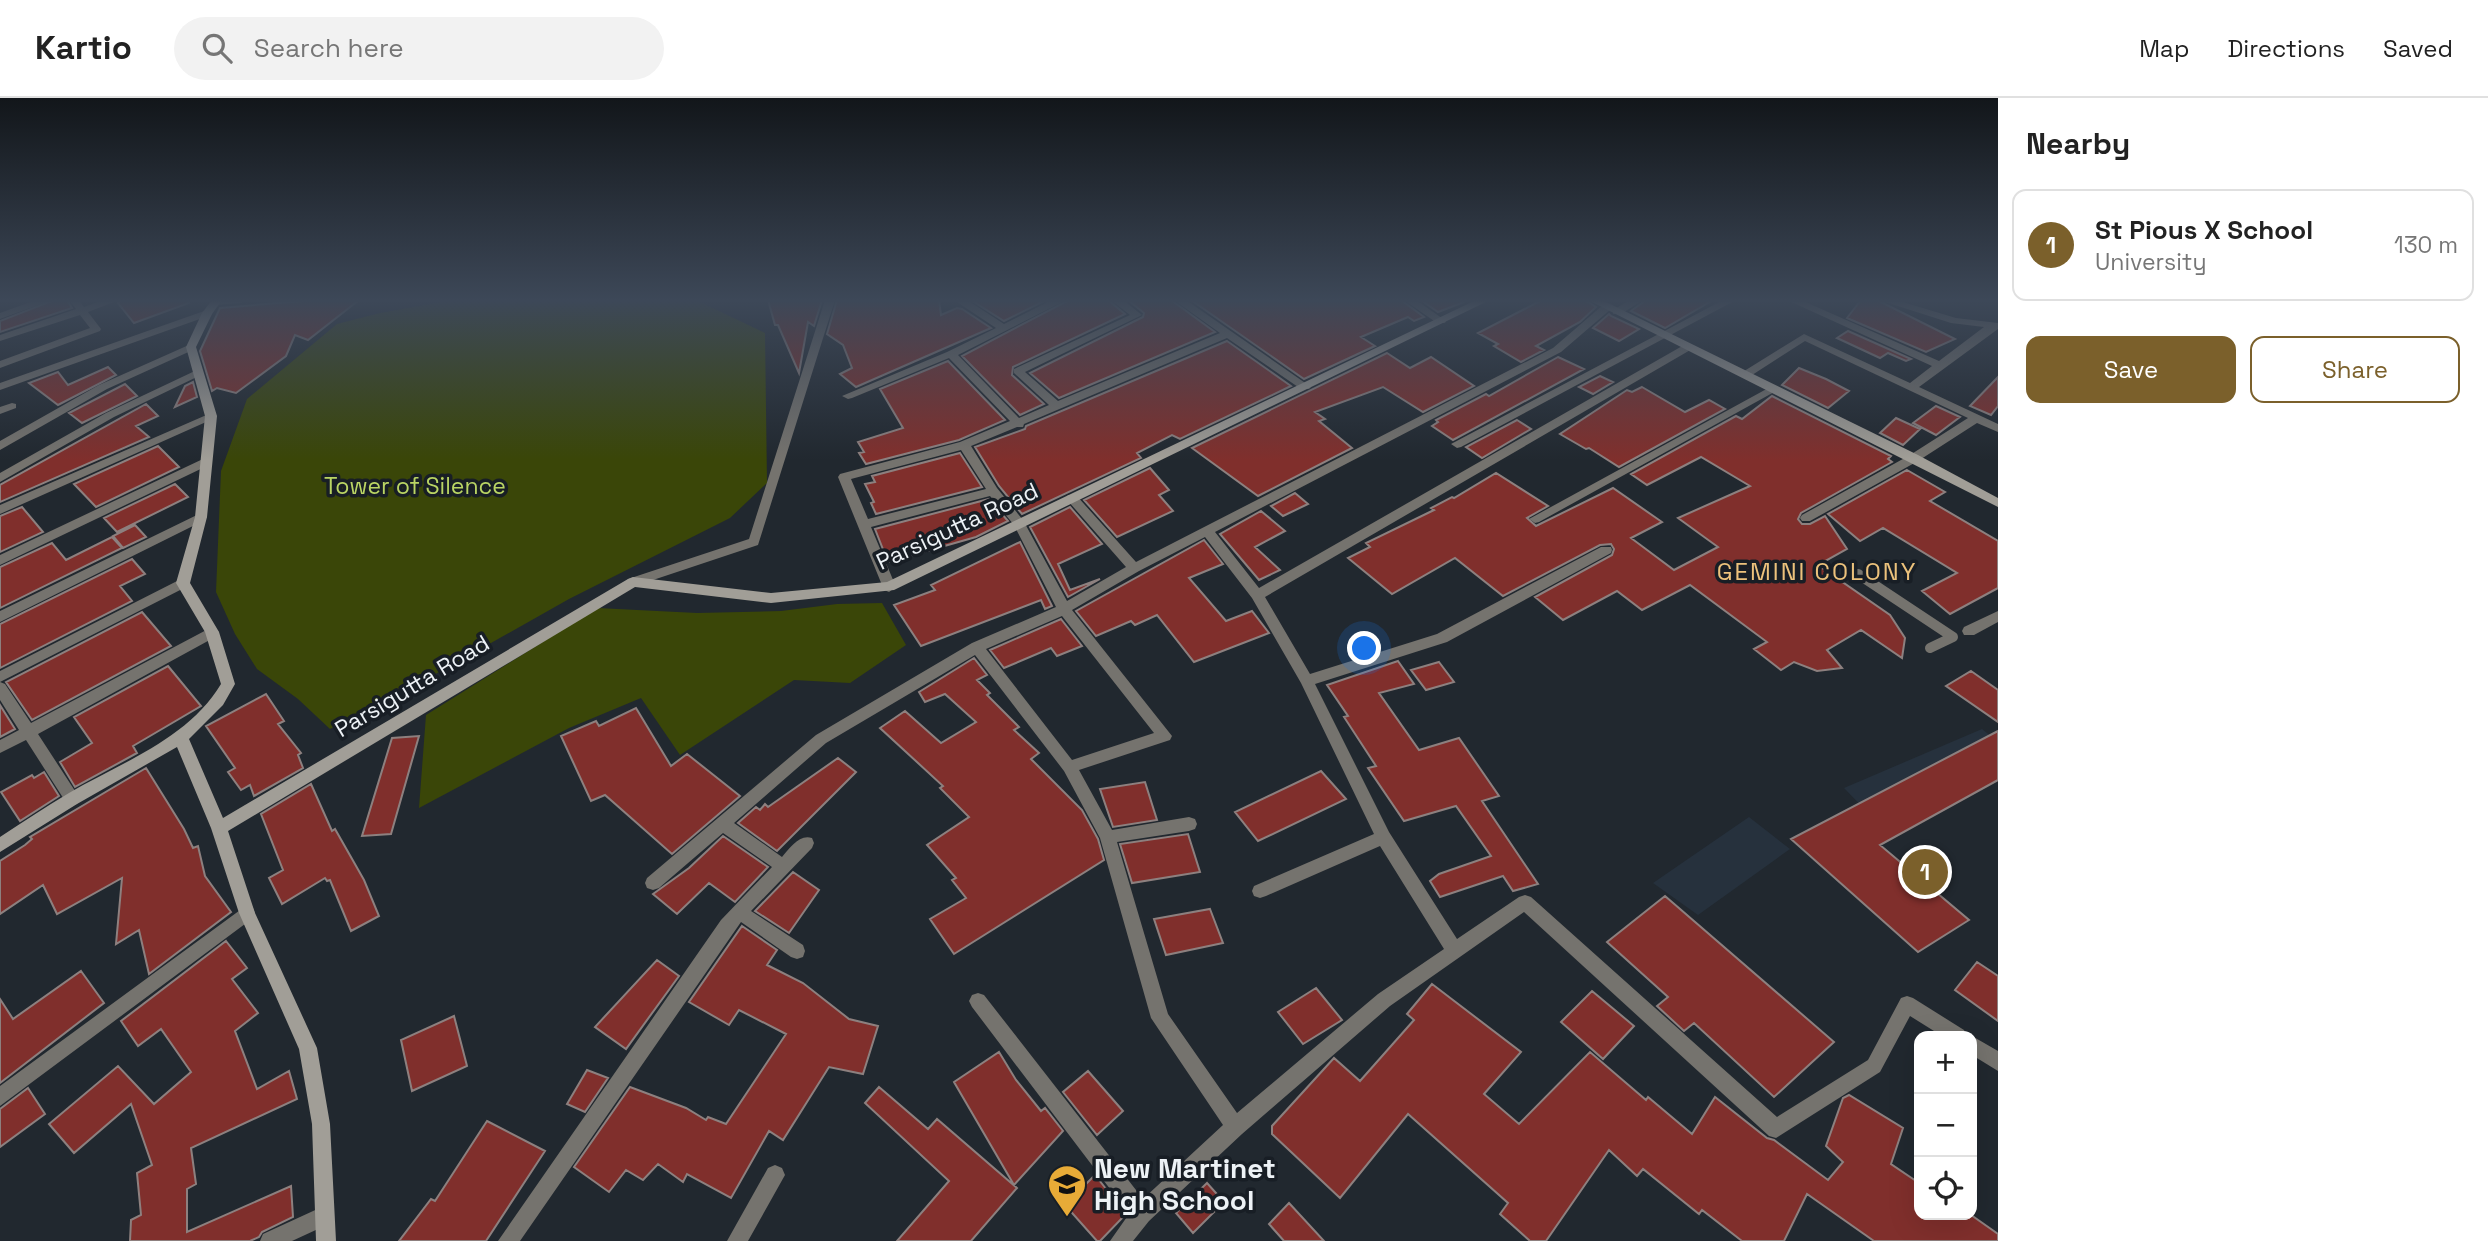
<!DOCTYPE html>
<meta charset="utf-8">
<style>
body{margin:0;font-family:"Space Grotesk",sans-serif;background:#f2f2f2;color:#222}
.controls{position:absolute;right:21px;bottom:21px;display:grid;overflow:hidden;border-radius:14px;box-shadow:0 7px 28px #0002}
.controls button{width:63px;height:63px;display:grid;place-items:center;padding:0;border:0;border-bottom:2px solid #e0e0e0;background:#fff;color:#222;font:35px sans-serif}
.you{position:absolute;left:1365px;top:551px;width:24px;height:24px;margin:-18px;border:5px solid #fff;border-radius:50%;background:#1a73e8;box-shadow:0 0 0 10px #1a73e833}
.badge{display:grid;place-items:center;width:46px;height:46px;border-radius:50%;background:#7b602b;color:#fff;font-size:23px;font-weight:700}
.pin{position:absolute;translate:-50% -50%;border:4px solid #fff;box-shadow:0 2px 7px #0006}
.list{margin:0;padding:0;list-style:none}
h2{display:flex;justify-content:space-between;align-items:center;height:91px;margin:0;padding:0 28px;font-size:30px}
h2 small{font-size:23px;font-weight:400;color:#767676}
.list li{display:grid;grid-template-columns:46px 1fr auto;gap:21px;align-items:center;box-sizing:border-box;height:112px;margin:0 14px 14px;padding:0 14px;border:2px solid #e0e0e0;border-radius:14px}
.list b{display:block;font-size:26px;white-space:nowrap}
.list p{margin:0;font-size:23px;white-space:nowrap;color:#767676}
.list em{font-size:23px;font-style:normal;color:#767676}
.actions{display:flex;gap:14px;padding:21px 28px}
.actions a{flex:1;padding:16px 0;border:2px solid #7b602b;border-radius:14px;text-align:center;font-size:24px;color:#7b602b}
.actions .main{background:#7b602b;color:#fff}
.icon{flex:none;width:38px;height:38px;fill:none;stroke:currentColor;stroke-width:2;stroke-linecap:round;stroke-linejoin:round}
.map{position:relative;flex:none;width:1998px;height:1143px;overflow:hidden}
header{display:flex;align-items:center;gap:42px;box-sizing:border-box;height:98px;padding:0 35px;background:#fff;border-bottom:2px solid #e0e0e0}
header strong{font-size:33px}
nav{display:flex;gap:38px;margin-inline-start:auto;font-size:24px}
.search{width:490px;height:63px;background:#f2f2f2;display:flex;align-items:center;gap:18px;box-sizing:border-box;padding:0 24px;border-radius:38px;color:#767676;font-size:26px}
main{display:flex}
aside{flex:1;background:#fff}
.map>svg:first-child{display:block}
</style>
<header>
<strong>Kartio</strong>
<div class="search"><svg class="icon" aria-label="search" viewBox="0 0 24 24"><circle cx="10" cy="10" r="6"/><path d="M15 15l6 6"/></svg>Search here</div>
<nav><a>Map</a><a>Directions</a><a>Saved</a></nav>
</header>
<main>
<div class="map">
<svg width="1998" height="1143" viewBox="0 0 1998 1143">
<rect width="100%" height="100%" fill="#21282f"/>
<path fill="#26313d" d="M1982 631 1998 644 1957 690 1966 701 1878 725 1844 690Z
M1749 719 1790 751 1698 817 1653 785Z"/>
<path fill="#3a4608" d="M452 202H696L765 235 767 385 730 420 569 501 445 571 330 631 298 601 257 571 235 536 216 494 221 373 247 301 337 226 380 215Z
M882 505 906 547 850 585 794 582 680 657 641 600 569 630 419 710 426 617 597 510 697 515 781 513 837 506Z"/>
<path fill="#802f2c" stroke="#8d807f" stroke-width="2" d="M54 202H67L72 210 0 234V223Z
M121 202H188L189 205 134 225 118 205Z
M314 202H359L308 242 295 237 286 258 236 295 217 290 212 293 200 253 220 210Z
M768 202H822L814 228 808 224 799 275 778 227H775Z
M837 202H939L941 217 957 210 962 211 991 230 856 289 840 276 852 270 843 247 827 236Z
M977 202H1046L1004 223 974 204Z
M1069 202H1108L1125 216 1013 269 1012 277 1044 306 1020 317 962 258Z
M1128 202H1171L1215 234 1059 300 1030 275 1143 219 1144 215Z
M1191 202H1401L1424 219 1414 223 1408 219 1361 239 1375 248 1304 281Z
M1421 202H1464V204L1438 214Z
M1542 202H1585L1596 209 1580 224 1536 248 1544 252 1521 264 1494 248 1498 246 1478 235Z
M1646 202H1713L1665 230 1631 213Z
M1861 202H1877L1955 241 1926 254 1847 220Z
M1609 216 1611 218 1639 231 1619 243 1593 230Z
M1848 233 1911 261 1906 263 1888 255 1880 260 1837 240Z
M1227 243 1291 288 1180 341 1172 337 1137 355 1141 360 1022 416 999 388 975 349 1025 331 1026 328Z
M1387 255 1410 270 1431 259 1474 288 1423 314 1383 289 1315 314 1325 321 1319 323 1352 350 1258 398 1192 350Z
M1558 259 1584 271 1453 342 1432 328 1438 324 1436 322 1486 296 1489 298Z
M948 263 1005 322 959 342 866 366 859 355 864 354 858 344 903 330 880 291Z
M108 269 116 277 58 307 29 285 58 274 68 287Z
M1799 270 1826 281 1849 293 1828 310 1782 287Z
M1600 278 1613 284 1593 296 1579 289Z
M1998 279V308L1991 317 1970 308Z
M193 284 197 299 175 309 185 288Z
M125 286 137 298 82 325 69 315Z
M1642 289 1685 314 1709 302 1725 311 1619 369 1589 350 1586 351 1560 336 1627 292 1632 294Z
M1772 298 1891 358 1888 361 1892 364 1801 415 1798 421 1802 426H1810L1825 418 1847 451 1818 467 1890 517 1905 540 1902 560 1861 532 1827 552 1842 570 1817 573 1794 564 1781 572 1754 551 1767 544 1690 487 1642 512 1617 493 1563 522 1535 499 1612 457 1614 451 1611 446 1600 447 1503 498 1455 460 1392 496 1348 460 1370 449 1366 445 1434 412 1431 410 1452 399 1454 400 1496 375 1548 408 1527 420 1536 428 1613 390 1662 424 1631 440 1674 472 1718 449 1678 420 1750 388 1701 359 1647 387 1631 376 1736 318 1742 321Z
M146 306 158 318 136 328 149 339 0 404V387Z
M1936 308 1960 319 1936 337 1913 325Z
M1896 320 1920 331 1903 347 1880 335Z
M1517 322 1531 331 1482 360 1466 349Z
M158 348 179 369 96 409 74 386Z
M960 355 982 389 876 416 871 405 874 404 865 386 875 384 872 378Z
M1150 370 1169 392 1159 397 1173 413 1117 439 1084 402Z
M1907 372 1945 394 1930 403 1998 443V490L1950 516 1922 493 1957 475 1883 430 1860 443 1828 416Z
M175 386 188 399 117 434 104 420Z
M1295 395 1308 406 1283 418 1271 408Z
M989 401 1008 423 976 439 888 464 875 431Z
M22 409 43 434 0 454V418Z
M1070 409 1102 446 1058 466 1070 492 1100 481 1068 499 1030 429Z
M1261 413 1285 433 1255 449 1280 472 1259 482 1220 436Z
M135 427 146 439 123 450 113 438Z
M112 439 122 450 0 510V469L52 445 66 462Z
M1204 442 1223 466 1189 480 1226 523 1252 513 1269 535 1194 564 1157 517 1135 527 1131 523 1096 538 1076 513Z
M1020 444 1052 508 1045 511 1041 502 921 548 894 507 935 492 931 487Z
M132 461 145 476 120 488 132 503 0 570V526Z
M142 514 171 548 32 622 6 584Z
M1061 521 1082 548 1057 558 1051 550 1004 570 990 552Z
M974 560 987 577 977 582 990 595 987 597 1019 629 1014 632 1039 655 1031 661 1082 712 1098 741 1104 762 954 856 930 821 966 800 952 782 956 780 927 747 969 719 940 690 943 688 880 630 905 613 941 645 976 624 945 596 925 604 919 594Z
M1398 563 1414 586 1379 595 1419 652 1459 640 1499 698 1482 703 1538 786 1513 793 1503 778 1440 799 1430 783 1439 776 1491 758 1456 708 1404 723 1368 670 1376 668 1344 619 1348 618 1327 587Z
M1439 564 1454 584 1426 592 1411 572Z
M168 568 201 608 133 648 137 655 75 689 60 664 92 645 74 619Z
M1971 573 1998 592V624L1946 588Z
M266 596 284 623 278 626 301 655 298 657 303 670 254 698 250 687 241 692 228 674 235 670 206 628Z
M0 607 15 631 0 639Z
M636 610 671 668 687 656 740 698 672 756 605 697 591 703 561 638 596 623 599 628Z
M1998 633V682L1880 747 1969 822 1918 854 1791 741Z
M419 638 391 736 362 738 392 640Z
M838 660 856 674 777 753 738 725 756 709 760 712 765 706 768 709Z
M146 670 184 731 193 750 198 748 205 778 231 814 149 876 139 832 116 846 122 780 57 816 43 787 0 816V763L25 747 32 741 30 739Z
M1321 673 1346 701 1258 743 1235 714Z
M44 674 59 698 20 723 1 694 32 677 34 680Z
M1145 684 1157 722 1113 729 1100 691Z
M311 686 332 733 335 731 364 782 379 818 351 833 330 782 327 783 325 780 282 806 269 780 283 772 261 716Z
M1188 736 1200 774 1132 785 1120 746Z
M723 738 768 769 735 804 709 785 677 816 653 796 689 770Z
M793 774 819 792 789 835 755 813Z
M1665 798 1834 944 1774 999 1694 925 1684 933 1657 908 1668 899 1607 844Z
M1210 811 1223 845 1166 857 1154 821Z
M742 828 777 852 767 867 803 885 849 921 878 928 863 976 829 969 783 1042 769 1033 731 1100 687 1076 683 1084 658 1066 643 1082 626 1072 609 1094 574 1069 630 989 686 1010 706 1022 708 1019 726 1026 786 936 739 912 729 927 689 904Z
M226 843 247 870 232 881 258 915 235 933 257 991 289 973 297 1001 191 1050 196 1086 187 1091V1134L291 1088 293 1119 262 1134 259 1139 250 1143H130L131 1122 141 1117 137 1075 152 1067 131 1006 74 1055 49 1026 118 968 154 1006 191 974 161 931 138 948 121 923Z
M657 862 679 878 626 951 595 929Z
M1977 864 1998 878V923L1955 892Z
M81 873 104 905 0 985V901L13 921Z
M1432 886 1521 954 1484 996 1519 1026 1590 954 1646 1002 1648 999 1692 1036 1715 999 1767 1040 1774 1042 1828 1082 1843 1064 1826 1048 1843 1000 1849 997 1903 1030 1891 1066 1919 1085V1117H1971L1998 1136V1143H1874L1807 1096 1784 1143H1742L1702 1112 1699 1116 1643 1071 1637 1078 1609 1052 1546 1143H1530L1500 1116 1508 1105 1408 1016 1340 1100 1272 1036V1028L1334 960 1360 983 1414 922 1407 916Z
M1316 890 1342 922 1303 946 1278 914Z
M1592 893 1634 928 1603 961 1561 924Z
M454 918 467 968 412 993 401 942Z
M999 954 1016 982 1041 1013 1045 1010 1063 1033 1014 1087 954 984Z
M587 972 608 980 585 1014 567 1006Z
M1088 973 1123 1013 1097 1037 1063 994Z
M879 989 928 1031 937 1021 1017 1090 971 1143H897L949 1083 865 1005Z
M28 990 45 1016 0 1049V1011Z
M487 1023 545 1053 486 1143H399L431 1101 435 1103Z
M1095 1077 1126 1116 1100 1143H1097L1065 1107Z
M1207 1085 1224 1104 1193 1135 1176 1115Z
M1289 1105 1324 1143H1284L1269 1126Z"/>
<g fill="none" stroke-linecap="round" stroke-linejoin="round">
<path stroke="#75736e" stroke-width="10" d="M1858 476 1953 539 1930 550"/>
<path fill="#75736e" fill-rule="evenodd" d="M36 202H52L0 221V215Z
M69 202H79L84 209 103 202H119L88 214 101 231 100 233 0 270V263L90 230 80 217 0 243V237L76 211Z
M212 202H246L241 205 216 207 212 206Z
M825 202H835L758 447 638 487H628L626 484 628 481 749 441Z
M954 202H967L1004 226 1052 202H1066L958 257 1019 320 1049 307 1014 275V271L1130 217 1111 202H1123L1142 217 1025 274 1058 303 1220 235 1174 202H1186L1311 289 1309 291H1301L1227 240 1024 326 1023 329H1017L971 348 997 390 1023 422 1067 503 1126 469 1068 403 1066 400 1068 397H1076L1136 464 1553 250 1603 207H1611V211L1561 254 1215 434 1259 490 1684 247H1692V251L1265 499 1310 576 1437 536 1601 449H1611L1612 452 1611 455 1447 544 1315 586 1389 734 1457 841 1519 799 1525 797 1531 799 1777 1019 1868 962 1901 900 1907 898 1913 900 1964 932 1967 938H1942L1910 918 1880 974 1776 1040 1769 1038 1524 814 1390 908 1242 1036 1149 1123 1133 1143H1110L1129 1116 972 909 969 903 972 897 978 895 984 897 1143 1101 1223 1027 1151 920 1100 740 1064 673 975 557 826 645 734 725 782 759C790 750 799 736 812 740L814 745 812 750 751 813 803 847 805 853 803 859 797 861 791 859 741 824 520 1143H498L721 822 772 769 723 735 659 790 653 792 647 790 645 785 647 780 816 637 972 545 1056 509 1014 427 990 398 871 429 896 489 889 494 884 492 838 379 840 376 960 344 1010 323 949 260 852 300 848 301 842 298 947 254 996 230ZM961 352 986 391 868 421 851 381ZM1205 439 1252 500 1301 585 1374 736 1254 788 1252 793 1254 798 1260 800 1266 798 1380 748 1444 851 1378 896 1237 1015 1168 916 1117 744 1189 733 1195 731 1197 726 1195 721 1189 719 1112 732 1079 672 1170 642 1172 638 1072 512 1139 473ZM1062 518 1154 635 1072 662 986 551Z
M1404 202H1416L1446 223 1445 225H1437Z
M1630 202H1643L1621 216H1613V212Z
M1723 202H1736L1461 349 1457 350 1451 346Z
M1787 202H1801L1939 263 1984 229 1951 225 1879 202H1896L1956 220 1998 225V231L1919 289 1998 326V334L1977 325 1918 363 1810 423H1802L1800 420 1802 417 1910 357 1968 320 1805 243 1749 279H1741V275L1804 236 1910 285 1932 268Z
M207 212 212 215 211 217 0 292V285Z
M191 246 196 249 195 251 107 291 0 352V343L99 287Z
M199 271 203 272V276L114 319 0 384V375L106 315Z
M1772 288 1778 291 1776 293 1539 424 1535 425 1529 421Z
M12 305 16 306V310L0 316V309Z
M211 315 217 318 215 320 0 416V407Z
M205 360 209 361V367L0 467V457Z
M201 415 207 419 205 422 0 524V513Z
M183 480 188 482 190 485 188 488 0 584V573Z
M1998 513V524L1974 537H1964L1962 533 1964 529Z
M212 529 219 534 217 538 38 636 77 696 80 701 77 706 72 707 67 706 26 642 0 655V642L19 632 0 602V584L5 586 31 625Z
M247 807 253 810 255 815 253 820 0 1008V988Z
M1972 938 1998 953V973L1972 957Z
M775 1067 782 1070 785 1077 748 1143H727L768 1070Z
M324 1108 331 1111 334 1118 331 1125 292 1143H260L263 1136Z"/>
<path fill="#a19e97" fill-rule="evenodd" d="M212 202H222L212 216 196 249 217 318 207 419 190 485 219 534 235 586 223 607 189 641 223 720 628 481 633 479 771 495 887 484 1476 202H1490L894 492 771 505 635 489 228 733 255 815 317 950 330 1026 336 1143H316L312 1026 299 951 239 815 211 730 177 649 77 706 0 754V739C23 724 45 709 69 695 122 664 188 641 221 586L205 534 176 485 195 419 205 318 186 249 202 215Z
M1588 202H1602L1918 357 1998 400V409Z"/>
</g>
<linearGradient id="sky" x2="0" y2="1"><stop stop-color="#12161a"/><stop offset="0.56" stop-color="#3d4858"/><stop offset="1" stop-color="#3d4858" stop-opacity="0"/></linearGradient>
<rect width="1998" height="362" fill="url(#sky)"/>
<defs>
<symbol id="university-pin" viewBox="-11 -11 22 30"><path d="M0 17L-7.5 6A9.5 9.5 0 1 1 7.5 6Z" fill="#e8ab37" stroke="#181e25"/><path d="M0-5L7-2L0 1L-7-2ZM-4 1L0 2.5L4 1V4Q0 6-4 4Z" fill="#111"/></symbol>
</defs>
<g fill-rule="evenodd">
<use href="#university-pin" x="1045" y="1064" width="44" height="60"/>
</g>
<g text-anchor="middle" stroke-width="7" stroke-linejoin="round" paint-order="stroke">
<g font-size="23" fill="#bad564" stroke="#181e25">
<text x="415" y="396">Tower of Silence</text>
</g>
<g font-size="23" fill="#edf2f6" stroke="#181e25">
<text transform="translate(957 428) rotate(-25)" y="8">Parsigutta Road</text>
<text transform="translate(412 588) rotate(-31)" y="8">Parsigutta Road</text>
</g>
<g font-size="24" letter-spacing="2" fill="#ecc27c" stroke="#181e25">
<text x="1817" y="482">GEMINI COLONY</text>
</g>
<g font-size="28" font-weight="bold" fill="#edf2f6" stroke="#181e25" text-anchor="start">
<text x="1094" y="1080">New Martinet<tspan x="1094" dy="32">High School</tspan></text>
</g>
</g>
</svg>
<div class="controls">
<button>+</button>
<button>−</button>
<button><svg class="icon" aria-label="locate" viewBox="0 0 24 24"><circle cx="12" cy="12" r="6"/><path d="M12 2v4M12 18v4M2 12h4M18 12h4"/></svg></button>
</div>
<div class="you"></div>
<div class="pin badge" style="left:1925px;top:774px">1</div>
</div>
<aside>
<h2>Nearby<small></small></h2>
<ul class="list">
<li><span class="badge">1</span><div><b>St Pious X School</b><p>University</p></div><em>130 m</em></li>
</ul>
<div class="actions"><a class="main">Save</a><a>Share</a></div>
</aside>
</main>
